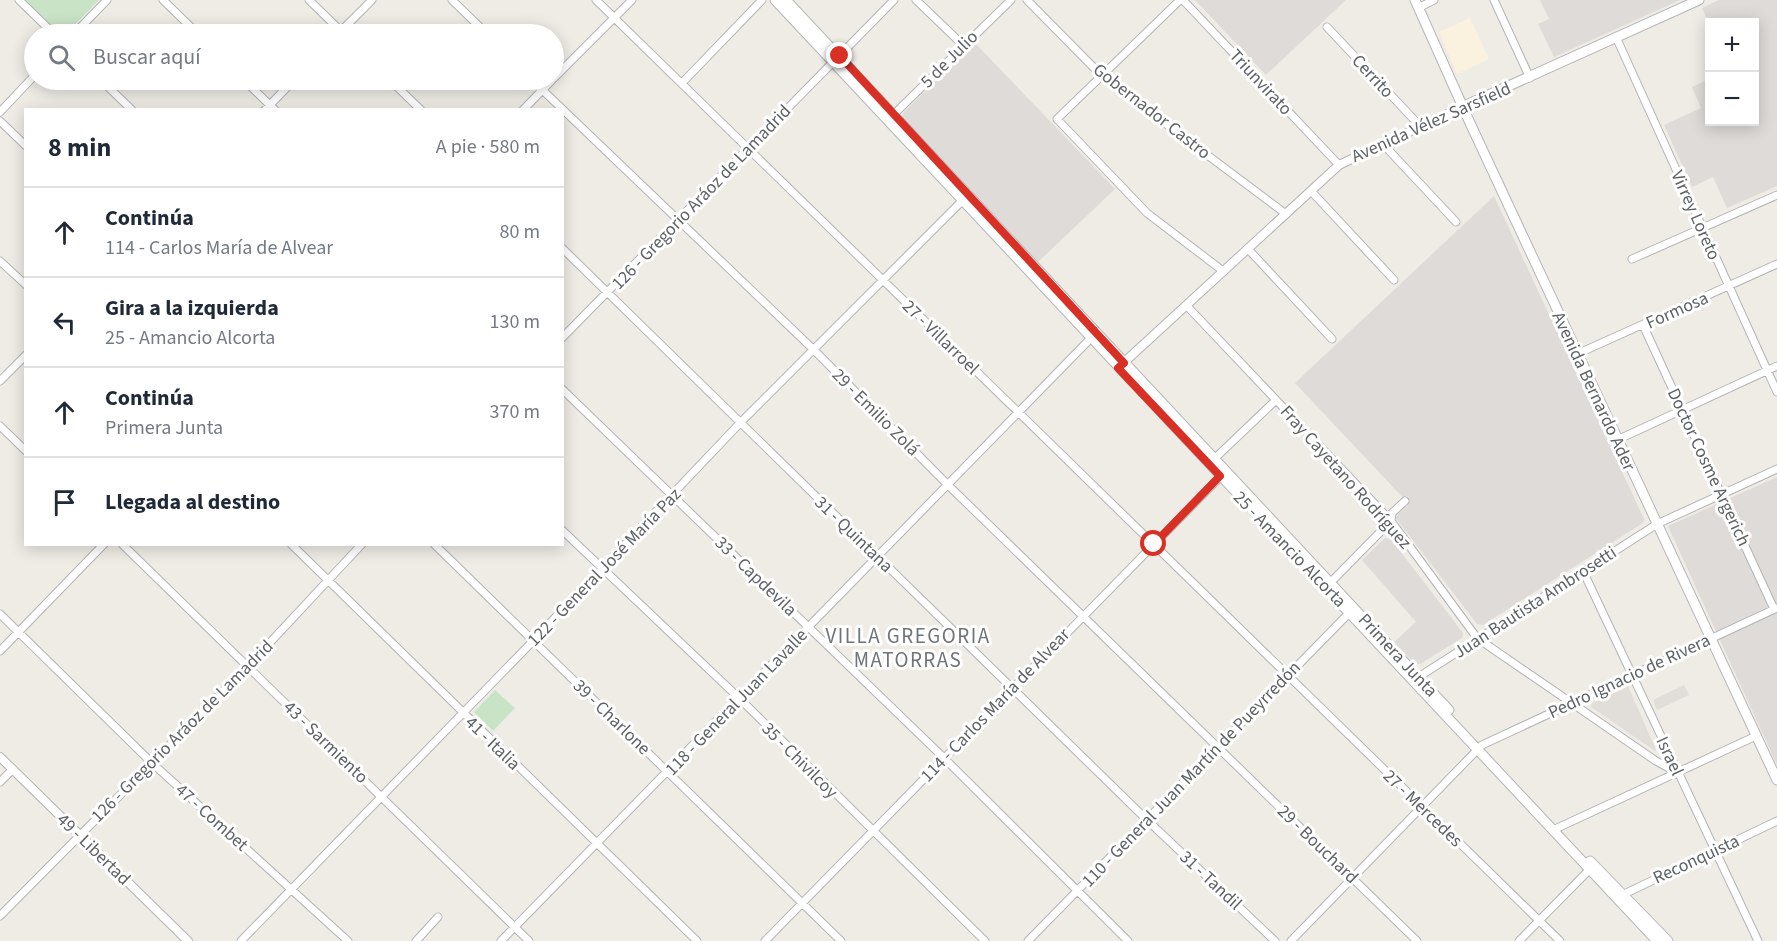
<!DOCTYPE html>
<html lang="es">
<meta charset="utf-8">
<style>
body{margin:0;font-family:"Source Sans 3",sans-serif;background:#f6f6f7;color:#1f2937}
.controls{position:absolute;right:18px;top:18px;display:grid;overflow:hidden;border-radius:0px;box-shadow:0 3px 15px #0003}
.controls button{width:54px;height:54px;display:grid;place-items:center;padding:0;border:0;border-bottom:2px solid #e0e1e3;background:#fff;color:#1f2937;font:30px sans-serif}
.stop{position:absolute;width:18px;height:18px;margin:-14px;border:4px solid #d93025;border-radius:50%;background:#fff}
.stop.end{background:#d93025;border-color:#fff;box-shadow:0 2px 6px #0008}
.list{margin:0;padding:0;list-style:none}
h2{display:flex;justify-content:space-between;align-items:center;height:78px;margin:0;padding:0 24px;font-size:26px}
h2 small{font-size:20px;font-weight:400;color:#747a83}
.list li{display:grid;grid-template-columns:39px 1fr auto;gap:18px;align-items:center;box-sizing:border-box;height:90px;padding:0 24px;border-top:2px solid #e0e1e3}
.list b{display:block;font-size:22px;white-space:nowrap}
.list p{margin:0;font-size:20px;white-space:nowrap;color:#747a83}
.list em{font-size:20px;font-style:normal;color:#747a83}
.icon{flex:none;width:33px;height:33px;fill:none;stroke:currentColor;stroke-width:2;stroke-linecap:round;stroke-linejoin:round}
.map{position:relative;flex:none;width:1777px;height:941px;overflow:hidden}
.search{position:absolute;background:#fff;box-shadow:0 3px 15px #0003;left:24px;top:24px;width:540px;height:66px;display:flex;align-items:center;gap:15px;box-sizing:border-box;padding:0 21px;border-radius:33px;color:#747a83;font-size:22px}
.panel{position:absolute;background:#fff;box-shadow:0 3px 15px #0003;left:24px;top:108px;width:540px;height:438px;border-radius:0px}
.map>svg:first-child{display:block}
</style>
<div class="map">
<svg width="1777" height="941" viewBox="0 0 1777 941">
<rect width="100%" height="100%" fill="#efece6"/>
<path fill="#fbf1df" d="M1470 18 1489 59 1457 74 1439 32Z"/>
<path fill="#dedbd8" d="M1195 0H1346L1266 75Z
M1540 0H1680L1554 57 1538 24 1549 19Z
M1719 0H1777V186L1727 208 1713 177 1692 187 1664 125 1701 108 1692 87 1709 79 1710 122H1754V22H1710L1709 25 1702 8Z
M975 43 1115 189 1038 262 902 118 903 113Z
M1494 196 1644 519 1643 523 1483 625 1477 624 1395 517 1409 504 1295 383Z
M1777 477V765L1668 526Z
M1385 538H1390L1463 633 1462 638 1420 664H1415L1394 642 1416 622 1362 560Z"/>
<path fill="#e1ddd8" d="M1684 685 1689 695 1657 710 1653 700Z
M1628 686 1656 750 1655 751 1591 707 1592 703Z"/>
<path fill="#c9e3c6" d="M21 0H99L66 34H57Z
M495 690 515 708 493 731 474 712Z"/>
<g fill="none" stroke-linecap="round" stroke-linejoin="round">
<defs>
<path id="minor" d="M19 0 54 34
M163 0 198 34
M309 0 344 34
M452 0 487 34
M596 0 1560 941
M916 0 963 45
M1027 0 1102 76 1286 214
M1180 0 1057 119 1147 213 1223 271
M1183 0 1339 165
M1494 0 1530 78
M1418 8 1434 0
M1327 27 1419 125
M74 34 107 0
M338 34 372 0
M1616 37 1777 392
M554 78 632 0
M101 80 132 110
M244 80 275 110
M390 80 421 110
M532 80 814 350 948 485 1417 941
M682 83 762 0
M265 110 294 80
M523 110 552 80
M0 112 34 76
M890 118 1011 0
M0 121 26 146
M1382 143 1456 222
M1311 191 1394 280
M562 248 1146 819 1275 941
M1248 249 1332 339
M1632 259 1777 195
M0 261 26 285
M1186 305 1391 521 1477 638 1656 761 1678 773
M1643 325 1774 609
M562 338 894 0
M1577 354 1777 264
M0 381 26 355
M562 389 944 758 1128 941
M0 426 26 451
M1617 440 1777 366
M1211 462 1276 400
M562 530 739 698 985 941
M122 544 529 941
M291 544 697 941
M434 544 841 941
M1583 571 1758 941
M1328 585 1391 521 1392 513 1405 501
M0 614 152 763 348 941
M0 651 104 544
M1417 678 1657 524 1777 469
M0 782 13 769
M1553 830 1756 736
M1620 896 1777 821
M0 916 248 666 362 544
M241 941 533 641 741 422 966 197
M416 941 438 917
M501 941 1094 335
M765 941 1223 474
M1028 941 1353 609
M1291 941 1482 745 1777 608
M1519 941 1592 867"/>
<path id="tertiary" d="M1119 367 1339 165 1462 107
M0 757 188 941"/>
<path id="secondary" d="M775 0 1657 941
M786 0 1449 710
M1415 0 1470 123 1777 780
M1462 107 1699 0
M1590 861 1668 941"/>
</defs>
<use href="#minor" stroke="#b1b4b7" stroke-width="9"/>
<use href="#tertiary" stroke="#b1b4b7" stroke-width="10"/>
<use href="#secondary" stroke="#b3b6b9" stroke-width="11"/>
<use href="#minor" stroke="#fff" stroke-width="7"/>
<use href="#tertiary" stroke="#fff" stroke-width="8"/>
<use href="#secondary" stroke="#fff" stroke-width="9"/>
</g>
<g fill="none" stroke-linecap="round" stroke-linejoin="round">
<path stroke="#d93025" stroke-width="8" d="M840 56 1124 363 1118 368 1220 476 1154 544"/>
</g>
<g text-anchor="middle" stroke-width="6" stroke-linejoin="round" paint-order="stroke">
<g font-size="18" fill="#5e6265" stroke="#fff">
<text transform="translate(949 59) rotate(-45)" y="6">5 de Julio</text>
<text transform="translate(1373 76) rotate(47)" y="6">Cerrito</text>
<text transform="translate(1261 82) rotate(47)" y="6">Triunvirato</text>
<text transform="translate(1152 111) rotate(38)" y="6">Gobernador Castro</text>
<text transform="translate(1431 122) rotate(-24)" y="6">Avenida Vélez Sarsfield</text>
<text transform="translate(701 197) rotate(-46)" y="6">126 - Gregorio Aráoz de Lamadrid</text>
<text transform="translate(1696 215) rotate(66)" y="6">Virrey Loreto</text>
<text transform="translate(1677 310) rotate(-24)" y="6">Formosa</text>
<text transform="translate(941 337) rotate(44)" y="6">27 - Villarroel</text>
<text transform="translate(1594 391) rotate(65)" y="6">Avenida Bernardo Ader</text>
<text transform="translate(876 412) rotate(45)" y="6">29 - Emilio Zolá</text>
<text transform="translate(1709 467) rotate(65)" y="6">Doctor Cosme Argerich</text>
<text transform="translate(1346 477) rotate(48)" y="6">Fray Cayetano Rodríguez</text>
<text transform="translate(854 534) rotate(44)" y="6">31 - Quintana</text>
<text transform="translate(1290 549) rotate(46)" y="6">25 - Amancio Alcorta</text>
<text transform="translate(604 567) rotate(-46)" y="6">122 - General José María Paz</text>
<text transform="translate(756 576) rotate(44)" y="6">33 - Capdevila</text>
<text transform="translate(1535 602) rotate(-33)" y="6">Juan Bautista Ambrosetti</text>
<text transform="translate(1398 655) rotate(47)" y="6">Primera Junta</text>
<text transform="translate(1629 676) rotate(-25)" y="6">Pedro Ignacio de Rivera</text>
<text transform="translate(736 702) rotate(-46)" y="6">118 - General Juan Lavalle</text>
<text transform="translate(995 705) rotate(-46)" y="6">114 - Carlos María de Alvear</text>
<text transform="translate(612 717) rotate(44)" y="6">39 - Charlone</text>
<text transform="translate(182 731) rotate(-45)" y="6">126 - Gregorio Aráoz de Lamadrid</text>
<text transform="translate(326 742) rotate(44)" y="6">43 - Sarmiento</text>
<text transform="translate(493 743) rotate(44)" y="6">41 - Italia</text>
<text transform="translate(1670 756) rotate(65)" y="6">Israel</text>
<text transform="translate(800 760) rotate(45)" y="6">35 - Chivilcoy</text>
<text transform="translate(1191 774) rotate(-46)" y="6">110 - General Juan Martín de Pueyrredón</text>
<text transform="translate(1423 808) rotate(44)" y="6">27 - Mercedes</text>
<text transform="translate(212 817) rotate(42)" y="6">47 - Combet</text>
<text transform="translate(1318 844) rotate(44)" y="6">29 - Bouchard</text>
<text transform="translate(94 849) rotate(44)" y="6">49 - Libertad</text>
<text transform="translate(1696 859) rotate(-25)" y="6">Reconquista</text>
<text transform="translate(1211 880) rotate(43)" y="6">31 - Tandil</text>
</g>
<g font-size="21" letter-spacing="1.5" fill="#6f7477" stroke="#fff">
<text x="908" y="643">VILLA GREGORIA<tspan x="908" dy="24">MATORRAS</tspan></text>
</g>
</g>
</svg>
<div class="controls">
<button>+</button>
<button>−</button>
</div>
<div class="stop" style="left:1154px;top:544px"></div>
<div class="stop end" style="left:840px;top:56px"></div>
<div class="search"><svg class="icon" aria-label="search" viewBox="0 0 24 24"><circle cx="10" cy="10" r="6"/><path d="M15 15l6 6"/></svg>Buscar aquí</div>
<section class="panel">
<h2>8 min<small>A pie · 580 m</small></h2>
<ul class="list">
<li><svg class="icon" aria-label="ahead" viewBox="0 0 24 24"><path d="M12 20V5M6 11l6-6 6 6"/></svg><div><b>Continúa</b><p>114 - Carlos María de Alvear</p></div><em>80 m</em></li>
<li><svg class="icon" aria-label="left" viewBox="0 0 24 24"><path d="M17 20v-9H6M10 6l-5 5 5 5"/></svg><div><b>Gira a la izquierda</b><p>25 - Amancio Alcorta</p></div><em>130 m</em></li>
<li><svg class="icon" aria-label="ahead" viewBox="0 0 24 24"><path d="M12 20V5M6 11l6-6 6 6"/></svg><div><b>Continúa</b><p>Primera Junta</p></div><em>370 m</em></li>
<li><svg class="icon" aria-label="arrive" viewBox="0 0 24 24"><path d="M6 21V4h12l-3 4 3 4H6"/></svg><div><b>Llegada al destino</b></div></li>
</ul>
</section>
</div>
